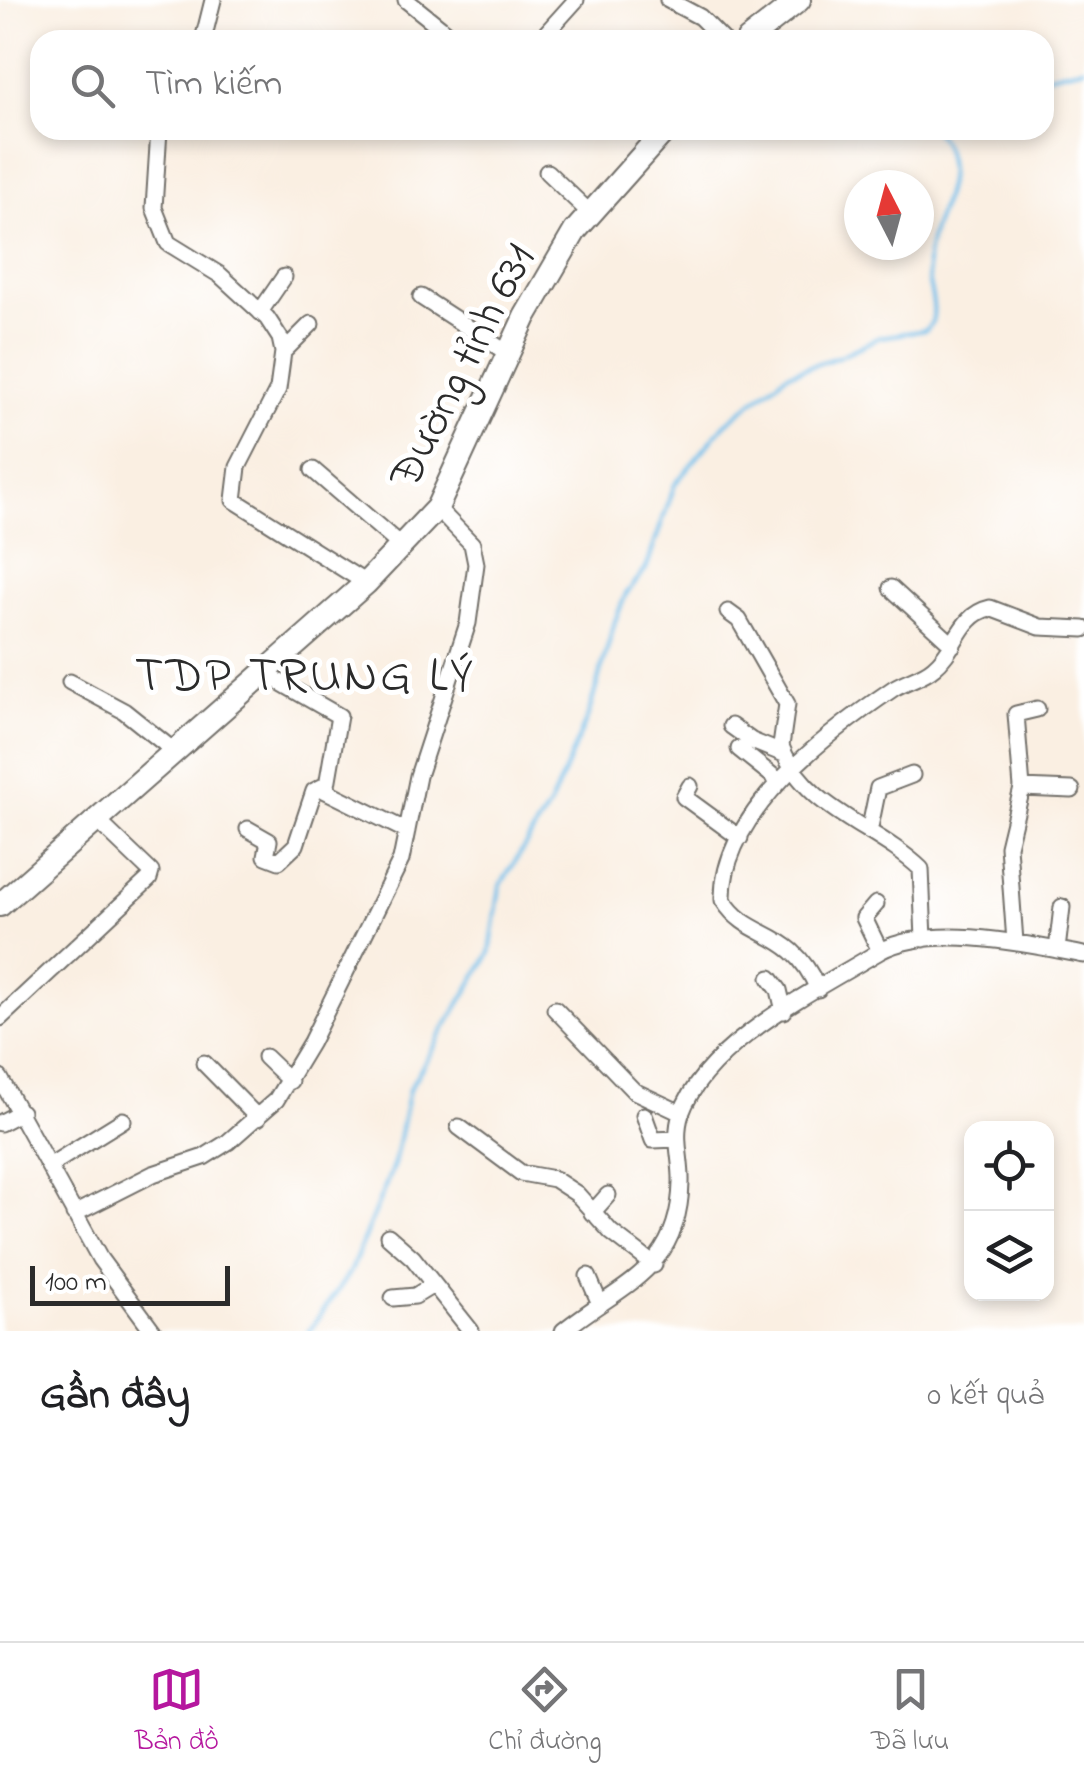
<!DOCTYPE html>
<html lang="vi">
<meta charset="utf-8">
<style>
body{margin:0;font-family:"Indie Flower",sans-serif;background:#f2f2f2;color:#202124}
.controls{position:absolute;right:30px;bottom:30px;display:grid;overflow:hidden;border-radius:20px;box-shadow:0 5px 15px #0003}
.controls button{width:90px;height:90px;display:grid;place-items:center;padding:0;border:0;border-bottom:2px solid #e0e0e0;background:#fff;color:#202124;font:50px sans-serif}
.compass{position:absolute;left:844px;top:170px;width:90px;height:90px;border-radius:50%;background:#fff;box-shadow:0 5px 15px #0003;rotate:354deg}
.scale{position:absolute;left:30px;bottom:25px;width:200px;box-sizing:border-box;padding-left:10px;border:5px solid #2b2b2b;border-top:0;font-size:28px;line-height:35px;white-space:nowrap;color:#2b2b2b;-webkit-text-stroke:8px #fff;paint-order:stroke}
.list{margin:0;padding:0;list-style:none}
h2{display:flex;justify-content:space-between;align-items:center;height:130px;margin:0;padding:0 40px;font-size:42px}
h2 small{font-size:32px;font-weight:400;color:#757577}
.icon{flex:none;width:55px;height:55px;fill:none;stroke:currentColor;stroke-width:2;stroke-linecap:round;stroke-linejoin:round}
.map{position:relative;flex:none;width:1084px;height:1331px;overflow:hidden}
.search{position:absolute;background:#fff;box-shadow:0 5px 15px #0003;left:30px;right:30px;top:30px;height:110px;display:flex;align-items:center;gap:25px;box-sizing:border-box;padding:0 35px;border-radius:30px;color:#757577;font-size:38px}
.sheet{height:310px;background:#fff}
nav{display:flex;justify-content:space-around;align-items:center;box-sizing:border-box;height:140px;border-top:2px solid #e0e0e0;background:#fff;font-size:28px;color:#757577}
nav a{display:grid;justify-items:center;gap:5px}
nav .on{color:#b5179e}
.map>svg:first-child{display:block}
</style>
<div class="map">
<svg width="1084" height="1331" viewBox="0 0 1084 1331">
<rect width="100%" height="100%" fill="#fff"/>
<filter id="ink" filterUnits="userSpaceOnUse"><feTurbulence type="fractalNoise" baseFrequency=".01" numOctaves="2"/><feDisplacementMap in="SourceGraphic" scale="20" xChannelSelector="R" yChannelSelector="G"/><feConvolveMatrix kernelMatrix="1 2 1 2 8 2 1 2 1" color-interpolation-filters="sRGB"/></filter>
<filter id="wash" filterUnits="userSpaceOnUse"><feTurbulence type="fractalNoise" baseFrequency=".0048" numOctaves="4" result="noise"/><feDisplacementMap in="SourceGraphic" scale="40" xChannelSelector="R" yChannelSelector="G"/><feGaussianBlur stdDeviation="2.25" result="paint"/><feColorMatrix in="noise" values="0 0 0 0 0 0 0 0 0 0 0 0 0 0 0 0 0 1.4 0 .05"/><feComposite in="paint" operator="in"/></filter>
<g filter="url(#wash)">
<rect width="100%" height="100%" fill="#faefe2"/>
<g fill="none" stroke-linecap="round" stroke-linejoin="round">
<path stroke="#70bfeb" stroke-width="4" d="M1044 76 1084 67
M309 1331 351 1271 394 1164 409 1089 490 953 500 886 550 805 588 716 615 621 626 594 646 569 675 484 725 424 787 374 838 357 880 337 926 330 932 322C937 303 927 286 927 267 925 217 971 181 935 130"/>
</g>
</g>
<g filter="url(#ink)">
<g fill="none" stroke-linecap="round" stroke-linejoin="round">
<defs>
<path id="minor" d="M406 0 456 40
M668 0 700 17 723 40
M203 40 213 0
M540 40 576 0
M159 130 154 208 168 243 220 275 267 318 280 338 283 352 278 389 238 467 234 500 366 583
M547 172 591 214
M421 297 509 354
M260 312 284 277
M283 352 311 324
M313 470 401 546
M891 588 953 645
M728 612 739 620 787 704 781 746C805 810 876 826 921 869L924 939
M264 673 339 716 326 791 407 831
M70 682 124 711 174 751
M731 726 752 741 784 754
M739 749 779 781
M690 786 684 797 740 838
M1022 788 1072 790
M248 829 269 841 266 856 279 861 296 845 314 791 324 786
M869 832 878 788 912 775
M876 904 864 918 880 951
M1015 942 1008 846 1022 788 1016 714 1037 709
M1057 950 1062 907
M770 978 779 990 784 1011
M818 989C790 925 750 943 723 900 721 812 829 732 894 688 907 680 923 677 934 667 957 649 959 615 990 608L1040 627 1084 629
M555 1009 634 1091 681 1113
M0 1018 149 879 151 872 99 822
M265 1057 290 1081
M204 1063 258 1118
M0 1078 100 1259 153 1331
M644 1115 653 1140 677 1139
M0 1123 21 1112
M459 1127 521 1173 554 1179 577 1194 611 1232 654 1265
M49 1166 123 1120
M592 1213 608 1195
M74 1214 153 1174 204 1157 228 1142 276 1100 311 1042 401 860 418 776 468 623 476 564 472 544 437 508
M388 1236 413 1258 471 1331
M588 1276 600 1304
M393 1298 415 1296 433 1285
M563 1331C621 1284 679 1271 681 1183 682 1160 673 1138 681 1114 706 1043 818 989 880 951 934 923 1026 944 1084 955"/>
<path id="secondary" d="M748 40 799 0
M0 905 366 583 437 508 525 317 575 231 665 130"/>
</defs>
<use href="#minor" stroke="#73706b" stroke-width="19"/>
<use href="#secondary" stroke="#73706b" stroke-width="26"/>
<use href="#minor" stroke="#fff" stroke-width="15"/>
<use href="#secondary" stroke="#fff" stroke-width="22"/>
</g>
</g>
<g text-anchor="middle" stroke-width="10" stroke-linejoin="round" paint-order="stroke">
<g font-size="45" fill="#2b2b2b" stroke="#fff">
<text transform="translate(460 365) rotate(-63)" y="16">Đường tỉnh 631</text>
</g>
<g font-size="50" letter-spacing="2.5" fill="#2b2b2b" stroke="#fff">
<text x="305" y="690">TDP TRUNG LÝ</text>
</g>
</g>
</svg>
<div class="controls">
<button><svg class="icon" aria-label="locate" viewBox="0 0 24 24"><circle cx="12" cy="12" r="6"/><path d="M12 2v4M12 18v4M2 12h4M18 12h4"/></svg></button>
<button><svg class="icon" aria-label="layers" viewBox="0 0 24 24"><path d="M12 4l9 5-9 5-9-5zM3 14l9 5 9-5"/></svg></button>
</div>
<svg class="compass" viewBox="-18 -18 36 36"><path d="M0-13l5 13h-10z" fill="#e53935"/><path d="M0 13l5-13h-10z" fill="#757577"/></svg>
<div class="scale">100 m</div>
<div class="search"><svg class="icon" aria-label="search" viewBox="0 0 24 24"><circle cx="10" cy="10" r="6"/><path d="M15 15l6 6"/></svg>Tìm kiếm</div>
</div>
<section class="sheet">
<h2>Gần đây<small>0 kết quả</small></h2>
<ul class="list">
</ul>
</section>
<nav>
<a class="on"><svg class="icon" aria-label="map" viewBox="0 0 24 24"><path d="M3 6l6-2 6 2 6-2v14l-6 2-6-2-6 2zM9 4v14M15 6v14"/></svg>Bản đồ</a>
<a><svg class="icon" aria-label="directions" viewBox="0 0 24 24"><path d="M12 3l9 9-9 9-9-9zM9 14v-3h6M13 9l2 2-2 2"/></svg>Chỉ đường</a>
<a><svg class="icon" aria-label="saved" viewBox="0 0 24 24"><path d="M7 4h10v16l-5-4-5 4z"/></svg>Đã lưu</a>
</nav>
